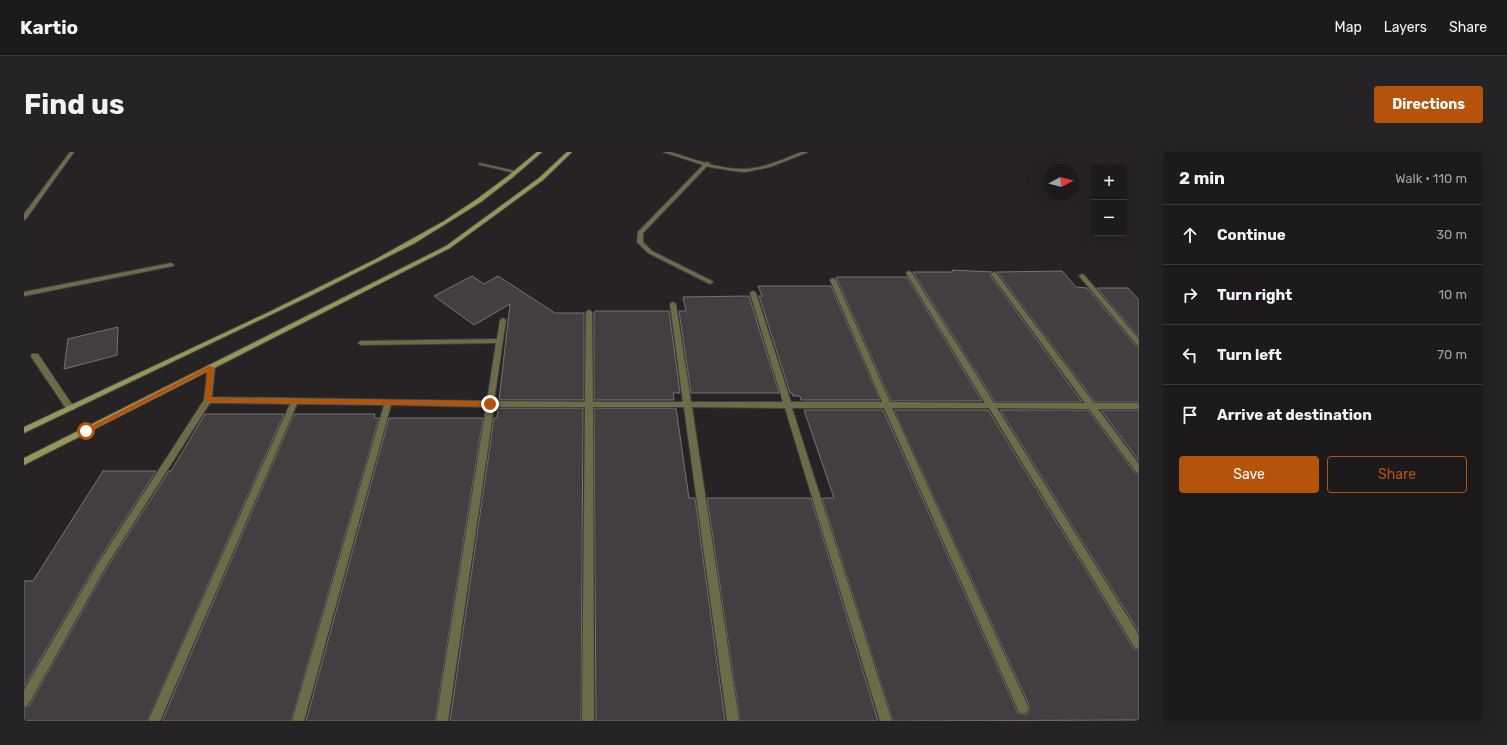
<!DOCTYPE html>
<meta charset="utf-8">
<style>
body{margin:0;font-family:Rubik,sans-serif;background:#252325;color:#f1f3f6}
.controls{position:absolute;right:12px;top:12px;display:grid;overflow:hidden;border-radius:4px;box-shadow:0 4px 16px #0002}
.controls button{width:36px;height:36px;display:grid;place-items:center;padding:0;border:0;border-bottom:1px solid #3b383b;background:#1d1a1c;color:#f1f3f6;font:20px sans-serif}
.compass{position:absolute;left:1019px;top:12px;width:36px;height:36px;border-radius:50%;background:#1d1a1c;box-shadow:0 4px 16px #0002;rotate:83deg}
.stop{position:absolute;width:12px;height:12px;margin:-9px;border:3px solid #b45309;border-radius:50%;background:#fff}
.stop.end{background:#b45309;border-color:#fff;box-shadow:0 1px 4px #0008}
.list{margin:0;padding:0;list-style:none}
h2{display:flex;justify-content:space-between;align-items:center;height:52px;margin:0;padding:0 16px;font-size:17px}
h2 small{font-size:13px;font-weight:400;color:#a0a1a3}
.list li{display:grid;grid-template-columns:26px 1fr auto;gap:12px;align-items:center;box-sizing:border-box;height:60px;padding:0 16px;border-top:1px solid #3b383b}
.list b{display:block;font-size:15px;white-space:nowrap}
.list em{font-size:13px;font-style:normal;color:#a0a1a3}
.actions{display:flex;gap:8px;padding:12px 16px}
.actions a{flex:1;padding:9px 0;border:1px solid #b45309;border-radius:4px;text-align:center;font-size:14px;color:#b45309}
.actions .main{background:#b45309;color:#fff}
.icon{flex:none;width:22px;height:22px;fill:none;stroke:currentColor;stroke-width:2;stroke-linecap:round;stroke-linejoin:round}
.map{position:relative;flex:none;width:1115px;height:569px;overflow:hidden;border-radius:4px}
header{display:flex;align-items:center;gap:24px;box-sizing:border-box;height:56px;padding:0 20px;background:#1d1a1c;border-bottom:1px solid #3b383b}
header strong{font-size:19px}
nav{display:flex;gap:22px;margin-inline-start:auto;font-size:14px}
.intro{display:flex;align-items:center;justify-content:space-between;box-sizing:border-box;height:96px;padding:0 24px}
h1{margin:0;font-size:28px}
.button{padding:10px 18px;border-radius:4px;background:#b45309;color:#fff;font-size:14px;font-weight:700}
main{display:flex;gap:24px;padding:0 24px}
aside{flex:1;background:#1d1a1c;border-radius:4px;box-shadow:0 4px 16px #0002}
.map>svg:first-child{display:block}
</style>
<header>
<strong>Kartio</strong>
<nav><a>Map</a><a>Layers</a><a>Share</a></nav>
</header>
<div class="intro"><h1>Find us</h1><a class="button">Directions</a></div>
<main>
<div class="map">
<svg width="1115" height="569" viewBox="0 0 1115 569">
<rect width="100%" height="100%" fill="#272325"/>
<path fill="#433f41" stroke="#777275" d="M928 118 968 120 966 123 1058 250H971L889 120H929Z
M1038 119 1052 135 1063 136 1112 194H1115V250H1071L973 120Z
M448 124 460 132 474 124 531 161H560V248H475L486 152 450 173 410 144Z
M812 125H883L958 249H867Z
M734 134H807L856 248H777L776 244H769L768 241H766L735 144H738Z
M1073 136H1104L1115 148V185Z
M725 144 755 241H667L655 159H662L659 145Z
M571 159H645L656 241H649L650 248H570V161Z
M94 175 93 203 40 217 44 187Z
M474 256H559L557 569H426L470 266H473Z
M570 256H652L665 346H671L701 569H572Z
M780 258H859L994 561 1000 563 1004 561 1006 555 870 258H964L1110 497 1115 498V568L869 569 798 346H810Z
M976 258H1064L1111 321 1115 322V480Z
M1077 258H1115V309Z
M181 262H260L123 569H0V556L5 554 82 417 145 319H147Z
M270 262H351L350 266H355L267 569H138Z
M365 266H459L411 569H282Z
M79 319H132L74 409 0 535V429H9Z
M683 346H787L854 569H716Z"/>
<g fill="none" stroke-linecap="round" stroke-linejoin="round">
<defs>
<path id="lane" d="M682 10 686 11 619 81V90L628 99 688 129 689 130 686 132 624 101 613 90 614 80Z
M455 11 491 19 493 20 491 21 457 13 455 12Z"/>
<path id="street" d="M46 0H50L2 67 0 68V62Z
M639 0H646C670 7 696 18 721 17 741 16 760 7 778 0H784L746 15 721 20 710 19 686 15Z
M147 111 150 113 149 114 0 144V140Z
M885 119 888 121 970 251H1061L967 122 970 120 972 121 1070 251H1115V257H1074L1115 312V321L1112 320 1065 257 973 256 1115 483V497L1111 496 965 256H868L1003 552 1005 556 1003 560 999 562 995 560 860 256H768L868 569H856L761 256 668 255 715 569H703L660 255H569L570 569H558L561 255H470L424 569H412L462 255 367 253 280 569H268L360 253 273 252 136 569H124L266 252 186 251 81 416 4 553 0 555V538L75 410 180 248 184 213H187L191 215 188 245 463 249 472 191 337 193 334 191 337 189 473 187 476 168 479 166 482 168 470 249 561 250 562 160 565 158 568 160 569 250H659L646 152 649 150 652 152 667 250H759L726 141 729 139 732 141 767 250H858L806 128 809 126 812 128 866 250 961 251 882 121Z
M1058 122 1060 123 1115 187V193H1113L1056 125 1055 124Z
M8 202H14L49 254 50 256 49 258H43L8 206 7 204Z"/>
<path id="secondary" d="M513 0H518L488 26 457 50 391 91 286 144 0 281V275L247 159 352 107 420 69 453 47 484 24Z
M543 0H548L519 28 426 96 0 313V306L422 94 515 26Z"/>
</defs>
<use href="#lane" stroke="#413e3f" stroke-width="2"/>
<use href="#street" stroke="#413e3f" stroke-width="2"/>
<use href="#secondary" stroke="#413e3f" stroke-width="2"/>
<use href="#lane" fill="#6c6d48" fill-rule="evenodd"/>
<use href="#street" fill="#6c6d48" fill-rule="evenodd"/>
<use href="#secondary" fill="#959759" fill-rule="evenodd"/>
</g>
<path fill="#b45309" d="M185 214 190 215 187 246 466 249 470 252 466 254 184 250 181 248 183 219 64 280H59L58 279Z"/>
</svg>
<div class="controls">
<button>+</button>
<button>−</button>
</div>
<svg class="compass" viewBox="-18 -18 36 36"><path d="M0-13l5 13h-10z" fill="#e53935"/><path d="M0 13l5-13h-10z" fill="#a0a1a3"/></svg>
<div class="stop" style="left:62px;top:279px"></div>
<div class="stop end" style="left:466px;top:252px"></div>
</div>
<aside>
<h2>2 min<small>Walk · 110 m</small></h2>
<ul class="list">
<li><svg class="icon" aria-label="ahead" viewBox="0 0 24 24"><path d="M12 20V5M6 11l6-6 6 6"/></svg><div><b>Continue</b></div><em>30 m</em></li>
<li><svg class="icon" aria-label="right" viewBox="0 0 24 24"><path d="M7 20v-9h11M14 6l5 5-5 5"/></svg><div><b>Turn right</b></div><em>10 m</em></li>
<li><svg class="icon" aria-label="left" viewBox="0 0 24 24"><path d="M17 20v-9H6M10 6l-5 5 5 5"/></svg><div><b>Turn left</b></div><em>70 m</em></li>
<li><svg class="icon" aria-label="arrive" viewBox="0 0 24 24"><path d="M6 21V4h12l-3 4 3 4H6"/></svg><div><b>Arrive at destination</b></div></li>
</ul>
<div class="actions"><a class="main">Save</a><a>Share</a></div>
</aside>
</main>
